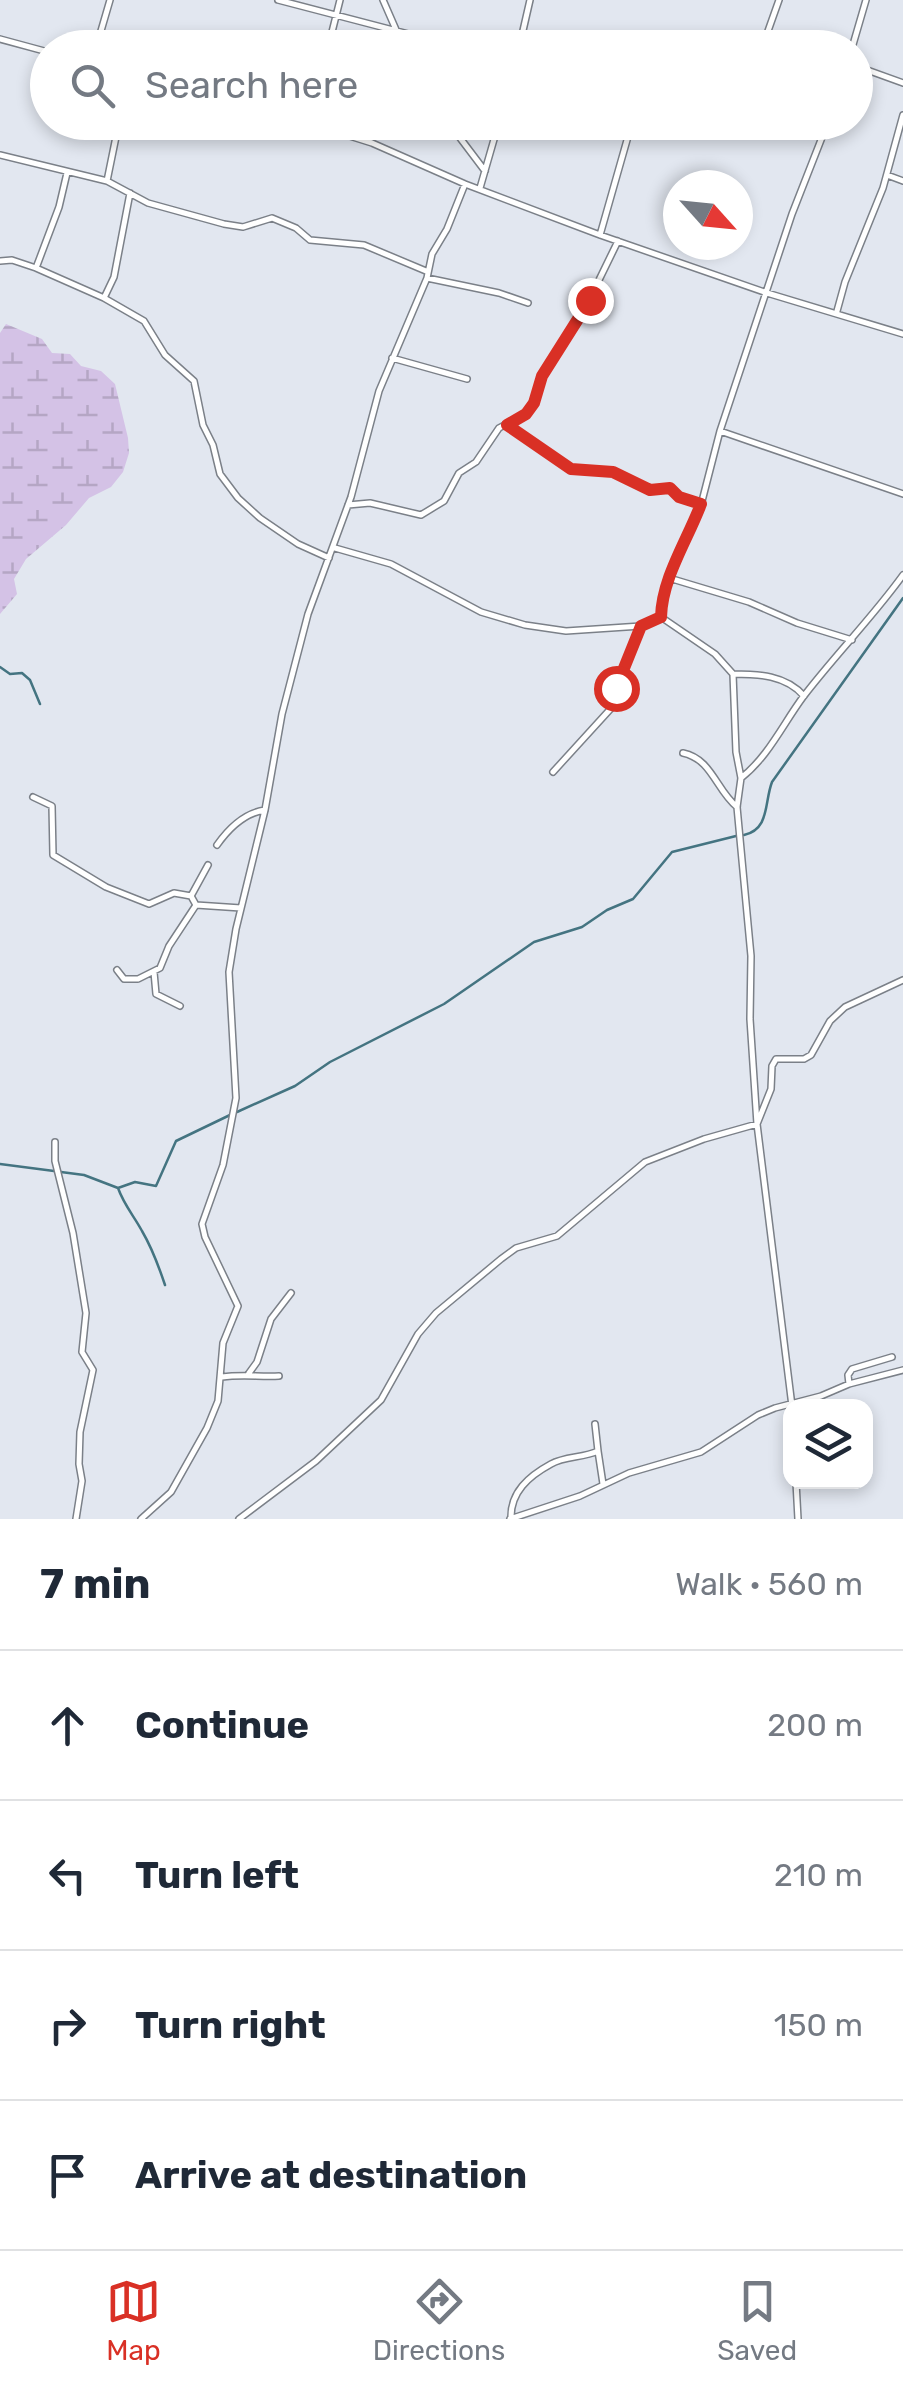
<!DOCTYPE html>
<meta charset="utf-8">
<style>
body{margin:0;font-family:Rubik,sans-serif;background:#f2f2f3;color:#1f2937}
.controls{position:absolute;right:30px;bottom:30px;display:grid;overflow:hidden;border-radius:20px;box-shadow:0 5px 15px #0003}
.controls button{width:90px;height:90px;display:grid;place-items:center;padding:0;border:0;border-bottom:2px solid #e0e1e3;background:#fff;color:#1f2937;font:50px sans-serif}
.compass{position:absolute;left:663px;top:170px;width:90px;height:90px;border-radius:50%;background:#fff;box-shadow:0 5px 15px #0003;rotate:117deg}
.stop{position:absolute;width:30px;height:30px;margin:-22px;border:8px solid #d93025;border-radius:50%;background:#fff}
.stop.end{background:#d93025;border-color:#fff;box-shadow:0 2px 10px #0008}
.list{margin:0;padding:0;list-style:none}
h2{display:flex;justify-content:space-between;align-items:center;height:130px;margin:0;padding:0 40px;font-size:42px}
h2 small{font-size:32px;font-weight:400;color:#747a83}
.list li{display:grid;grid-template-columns:65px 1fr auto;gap:30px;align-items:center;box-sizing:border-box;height:150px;padding:0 40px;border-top:2px solid #e0e1e3}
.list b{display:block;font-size:38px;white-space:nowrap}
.list em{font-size:32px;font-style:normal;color:#747a83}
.icon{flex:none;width:55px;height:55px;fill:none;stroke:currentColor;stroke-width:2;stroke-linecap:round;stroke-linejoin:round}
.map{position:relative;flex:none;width:903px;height:1519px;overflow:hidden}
.search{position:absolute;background:#fff;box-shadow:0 5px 15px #0003;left:30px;right:30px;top:30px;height:110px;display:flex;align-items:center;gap:25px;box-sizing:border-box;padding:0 35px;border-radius:55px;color:#747a83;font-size:38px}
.sheet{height:730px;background:#fff}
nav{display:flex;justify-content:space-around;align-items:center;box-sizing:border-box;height:140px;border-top:2px solid #e0e1e3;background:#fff;font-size:28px;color:#747a83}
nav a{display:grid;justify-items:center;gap:5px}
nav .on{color:#d93025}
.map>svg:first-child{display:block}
</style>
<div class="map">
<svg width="903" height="1519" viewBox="0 0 903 1519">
<defs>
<pattern id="wetland-marsh" width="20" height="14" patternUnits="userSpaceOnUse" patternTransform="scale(2.5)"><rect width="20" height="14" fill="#d4c2e6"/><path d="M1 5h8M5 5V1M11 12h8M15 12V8" fill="none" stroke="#b5a6c4"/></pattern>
</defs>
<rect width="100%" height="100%" fill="#e2e7f0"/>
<path fill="url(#wetland-marsh)" d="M6 324 42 339 52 353 70 354 81 366 101 371 115 384 128 438 129 453 123 472 111 487 89 498 66 525 26 559 14 579 17 594 0 614V333Z"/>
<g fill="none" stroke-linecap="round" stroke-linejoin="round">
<path stroke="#447481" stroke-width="2.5" d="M0 667 10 674 22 673 30 680 40 704
M744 835C770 829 764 803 772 782L903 598
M237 1112 295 1086 330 1062 444 1004 534 942 582 927 607 910 633 899 672 852 736 836
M0 1164 54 1171
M61 1172 84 1175 118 1188 135 1182 156 1186 176 1141 230 1115
M118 1188C124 1205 134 1216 142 1231 152 1248 159 1267 165 1285"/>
<defs>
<path id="street" d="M278 0 462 48
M383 0 404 48
M0 39 48 52
M96 48 110 0
M328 48 340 0
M519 48 530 0
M762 48 779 0
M852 48 866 0
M856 66 903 83
M305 122 372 143 465 184 600 235 767 293 903 334
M448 122 485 171
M0 155 107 181 148 203 224 224 243 227 272 218 296 228 310 240 364 245 426 271
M887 175 903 181
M107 181 119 122
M480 188 499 122
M600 235 631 126 617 122
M0 261 12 260 36 268 104 298 144 321 165 355 194 381 203 425 213 445 220 474 238 498 260 518 298 544 329 558
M36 268 59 207 67 173
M427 278 499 293 528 303
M104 298 114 277 130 193
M837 311 845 282 883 188 903 115
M392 358 467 379
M507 425 571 469 613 472 645 488H670L679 497 700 504
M720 431 903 494
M348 505 370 503 421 515 444 501 459 473 476 462 499 428 526 414 538 392 542 376 580 319 618 241
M335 548 391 564 481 612 525 625 566 631 641 626 661 617
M669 578 749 602 797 623 852 640
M733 674C758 674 786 675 804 696
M683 753C712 759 716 790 737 807
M553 772 615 704 616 688 641 626
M741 778C768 757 783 724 803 697 835 655 872 618 903 575
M33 797 52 806 53 855 106 887 149 904 174 893 191 896 196 905 241 908
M217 845C229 828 244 813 265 810
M191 896 208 865
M117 970 124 979H138L160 968 169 946 196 905
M154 972 156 994 180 1006
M55 1142V1161L73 1233 86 1313 82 1352 93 1370 80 1432 79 1464 82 1481 76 1519
M249 1373 257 1362 271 1319 291 1293
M222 1377C242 1374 259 1377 279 1376
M849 1384 848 1375 852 1369 892 1357
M792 1406 757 1124 750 1019 751 956 737 807 741 778 736 752 733 674 715 654 661 617 663 594 701 505 720 431 792 214 828 122
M595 1424 598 1451
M796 1482 798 1519
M141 1519 171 1492 207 1428 218 1401 223 1343 238 1306 205 1237 202 1224 223 1165 236 1098 229 972 236 929 265 810 282 714 308 614 351 497 379 391 427 278 432 254 447 229 465 184
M239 1519 316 1461 381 1400 418 1334 436 1313 501 1259 516 1248 557 1236 645 1162 704 1139 757 1124 771 1089 772 1066 776 1059H804L811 1055 830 1021 845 1007 903 980
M510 1519 580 1496 629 1473 701 1452 758 1415 775 1408 821 1396 849 1384 903 1370
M511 1519C510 1492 529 1476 551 1464 565 1456 583 1458 598 1451L603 1484"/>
</defs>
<use href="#street" stroke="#7b8088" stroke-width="8"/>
<use href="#street" stroke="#fff" stroke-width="5"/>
</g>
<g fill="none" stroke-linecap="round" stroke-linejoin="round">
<path stroke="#d93025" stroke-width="12" d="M590 300 542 376 534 403 526 414 507 425 571 469 613 472 650 490 670 488 679 497 701 504C687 541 662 578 661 617L641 626 616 688"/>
</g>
</svg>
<div class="controls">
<button><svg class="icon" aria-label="layers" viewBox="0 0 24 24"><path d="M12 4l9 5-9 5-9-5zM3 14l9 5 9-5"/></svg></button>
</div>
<svg class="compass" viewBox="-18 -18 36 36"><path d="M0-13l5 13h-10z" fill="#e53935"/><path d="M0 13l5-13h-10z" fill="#747a83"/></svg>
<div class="stop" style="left:616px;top:688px"></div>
<div class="stop end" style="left:590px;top:300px"></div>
<div class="search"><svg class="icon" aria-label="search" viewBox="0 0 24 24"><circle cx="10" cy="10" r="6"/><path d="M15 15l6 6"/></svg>Search here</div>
</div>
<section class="sheet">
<h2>7 min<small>Walk · 560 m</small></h2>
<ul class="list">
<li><svg class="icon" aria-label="ahead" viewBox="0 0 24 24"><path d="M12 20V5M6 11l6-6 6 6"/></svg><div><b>Continue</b></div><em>200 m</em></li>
<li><svg class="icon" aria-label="left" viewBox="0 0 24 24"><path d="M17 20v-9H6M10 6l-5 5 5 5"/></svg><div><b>Turn left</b></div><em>210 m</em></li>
<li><svg class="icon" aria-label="right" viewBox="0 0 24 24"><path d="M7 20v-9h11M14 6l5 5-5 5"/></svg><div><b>Turn right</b></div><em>150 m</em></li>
<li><svg class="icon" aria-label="arrive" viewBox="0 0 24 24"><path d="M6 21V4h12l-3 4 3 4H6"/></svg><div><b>Arrive at destination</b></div></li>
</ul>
</section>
<nav>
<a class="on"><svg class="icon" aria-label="map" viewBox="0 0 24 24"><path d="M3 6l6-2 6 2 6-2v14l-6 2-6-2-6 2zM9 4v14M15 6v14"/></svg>Map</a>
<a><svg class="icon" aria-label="directions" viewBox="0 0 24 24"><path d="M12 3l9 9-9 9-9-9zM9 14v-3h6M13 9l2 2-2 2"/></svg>Directions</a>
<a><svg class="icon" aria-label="saved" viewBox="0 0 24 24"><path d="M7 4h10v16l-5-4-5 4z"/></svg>Saved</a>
</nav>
